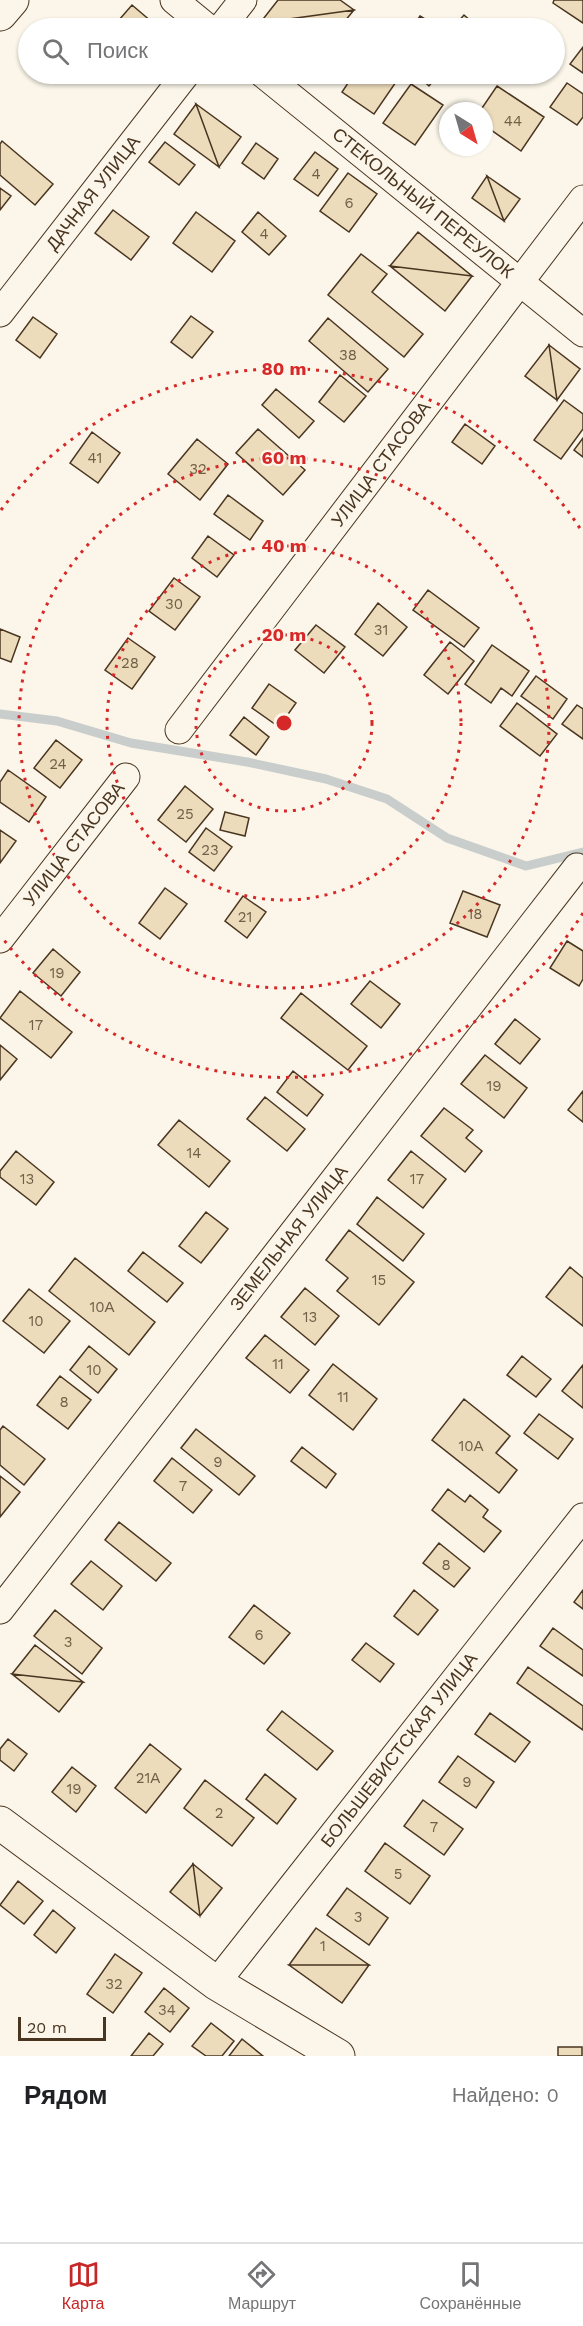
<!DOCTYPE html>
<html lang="ru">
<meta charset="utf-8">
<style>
body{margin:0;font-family:"Work Sans",sans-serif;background:#f6f6f6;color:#202124}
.compass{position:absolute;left:439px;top:102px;width:54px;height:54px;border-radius:50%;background:#fff;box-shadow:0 2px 4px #0004;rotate:143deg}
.scale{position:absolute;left:18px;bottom:15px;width:88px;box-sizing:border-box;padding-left:6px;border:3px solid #4a3520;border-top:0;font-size:16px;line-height:21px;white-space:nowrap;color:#4a3520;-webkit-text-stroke:4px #fbf6e9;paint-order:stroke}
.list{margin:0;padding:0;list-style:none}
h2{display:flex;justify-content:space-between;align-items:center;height:78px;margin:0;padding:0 24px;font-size:26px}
h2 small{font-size:20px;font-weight:400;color:#757577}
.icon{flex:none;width:33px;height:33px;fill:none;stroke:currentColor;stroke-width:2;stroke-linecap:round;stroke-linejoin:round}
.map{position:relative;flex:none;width:583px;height:2056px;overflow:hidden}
.search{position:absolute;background:#fff;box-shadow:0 2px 4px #0004;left:18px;right:18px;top:18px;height:66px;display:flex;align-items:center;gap:15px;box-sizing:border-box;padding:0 21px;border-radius:33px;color:#757577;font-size:22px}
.sheet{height:186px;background:#fff}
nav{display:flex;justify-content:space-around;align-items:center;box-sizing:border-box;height:84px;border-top:2px solid #e0e0e0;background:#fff;font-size:16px;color:#757577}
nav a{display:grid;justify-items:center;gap:3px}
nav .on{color:#c62828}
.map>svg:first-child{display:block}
</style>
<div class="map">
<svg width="583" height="2056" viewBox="0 0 583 2056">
<rect width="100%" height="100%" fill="#fbf6e9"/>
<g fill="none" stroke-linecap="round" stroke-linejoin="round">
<path stroke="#c9cecd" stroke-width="9" d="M0 714 57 721 131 743 247 762 326 779 387 799 447 838 526 866 583 852"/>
</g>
<path fill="#ecdcbc" stroke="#4a3520" stroke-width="1.5" d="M278 0H340L354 10 260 23Z
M554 0H583V23L553 3Z
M132 5 159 28H112Z
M354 10 339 28H268L260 23Z
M464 15 479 28H458L455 25Z
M420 16 440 28H412Z
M583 47V73L570 64Z
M47 74H65L58 82Z
M354 74H384L396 82 374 114 342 92Z
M416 74H439L429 86Z
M567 83 583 94V117L577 125 550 107Z
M411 84 443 105 415 145 383 123Z
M497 86 544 117 521 151 484 125V111H480Z
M196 104 241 137 219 167Z
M196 104 219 167 174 134Z
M2 141 53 184 35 205 0 175V144Z
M165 142 195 165 179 185 149 162Z
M256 143 278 159 264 179 242 163Z
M315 152 338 169 318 196 294 179Z
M348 173 377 194 349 232 320 211Z
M487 176 520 199 504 221Z
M487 176 504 221 472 198Z
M0 188 11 196 0 210Z
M113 210 149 237 131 260 95 233Z
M196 212 235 241 212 272 173 243Z
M258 212 286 236 269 255 242 232Z
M418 232 472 276 390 266Z
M361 254 387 274 372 292 423 334 404 357 328 295Z
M390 266 472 276 445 311Z
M191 316 213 332 192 358 171 342Z
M33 317 57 334 40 358 16 340Z
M328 318 388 369 368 392 309 341Z
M549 345 580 369 557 400Z
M549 345 557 400 525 376Z
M340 375 366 396 344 422 319 402Z
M276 389 314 421 299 438 262 405Z
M564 400 583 414V429L561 459 534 440Z
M465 424 495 446 482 464 452 442Z
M258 429 305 470 283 495 236 453Z
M92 432 120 453 98 483 70 463Z
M583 438V457L574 450Z
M197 439 228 464 200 500 168 474Z
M228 495 263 521 250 540 214 514Z
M208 536 234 555 217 577 192 558Z
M174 578 200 597 175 630 149 611Z
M428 590 479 628 464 647 413 610Z
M378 603 407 627 383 656 355 634Z
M316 625 345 647 324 673 295 650Z
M0 629 20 637 11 662 0 658Z
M128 638 155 657 132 689 105 670Z
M450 642 474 661 448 694 424 675Z
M492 645 529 671 512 696 501 688 491 703 465 684Z
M536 676 567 699 553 719 521 696Z
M269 684 296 703 279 727 252 708Z
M517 703 557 734 540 756 500 726Z
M577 705 583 709V739L562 724Z
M244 717 269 737 256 755 230 735Z
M56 740 82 760 60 788 34 768Z
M8 770 46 797 29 822 0 802V782Z
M185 786 213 809 186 842 158 820Z
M225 812 249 818 245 836 220 830Z
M206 828 232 847 214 871 189 852Z
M0 830 16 841 0 863Z
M165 888 187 904 160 939 139 923Z
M463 891 500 905 487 937 450 923Z
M243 896 266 912 247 938 225 921Z
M567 941 583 951V979L579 986 550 968Z
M53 949 80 972 61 996 33 973Z
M370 981 400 1004 381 1028 351 1004Z
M20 991 72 1032 51 1058 0 1018Z
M301 993 367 1046 348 1070 281 1018Z
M515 1019 540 1039 520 1064 495 1044Z
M0 1045 17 1059 0 1080Z
M485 1055 527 1088 504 1118 461 1084Z
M293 1071 323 1095 307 1116 277 1092Z
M583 1091V1122L568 1110Z
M265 1097 305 1129 287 1151 247 1119Z
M444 1108 473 1130 466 1138 482 1151 465 1172 421 1136Z
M179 1120 230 1161 209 1187 158 1145Z
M16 1151 54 1182 36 1205 0 1177V1171Z
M411 1151 446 1179 423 1208 388 1180Z
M377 1197 424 1234 403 1261 357 1224Z
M206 1212 228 1229 201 1263 179 1246Z
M349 1230 414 1282 379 1325 337 1291 348 1278 326 1260Z
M143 1252 183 1283 167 1302 128 1271Z
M75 1258 155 1322 129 1355 49 1291Z
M570 1267 583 1278V1326L546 1297Z
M305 1288 339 1316 315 1345 281 1317Z
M29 1289 70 1321 44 1353 3 1321Z
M265 1335 309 1370 290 1393 246 1358Z
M89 1346 117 1369 98 1393 70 1370Z
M522 1356 551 1379 536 1397 507 1375Z
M333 1364 377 1399 353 1430 309 1395Z
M583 1365V1408L562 1391Z
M60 1376 91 1400 68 1429 37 1405Z
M464 1399 510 1436 496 1453 517 1470 499 1493 432 1440Z
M539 1414 573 1439 558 1459 524 1433Z
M3 1426 45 1459 24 1485 0 1465V1430Z
M196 1429 255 1476 239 1495 181 1448Z
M302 1447 336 1474 326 1488 291 1461Z
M172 1458 212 1490 193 1513 154 1481Z
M0 1476 20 1492 0 1517Z
M448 1489 465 1502 470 1495 488 1510 483 1517 501 1531 484 1552 432 1510Z
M119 1522 171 1563 156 1581 105 1540Z
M439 1543 470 1568 454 1587 423 1563Z
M91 1561 122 1586 103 1610 71 1584Z
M414 1590 438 1610 418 1635 394 1616Z
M583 1590V1609L574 1602Z
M254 1605 290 1633 264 1664 229 1637Z
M55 1610 102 1648 82 1674 34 1636Z
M553 1628 583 1650V1676L540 1646Z
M366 1643 394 1664 380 1682 352 1660Z
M35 1645 83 1682 12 1674Z
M528 1667 583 1706V1730L517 1683Z
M12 1674 83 1682 59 1712Z
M282 1711 333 1751 317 1770 267 1730Z
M490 1713 530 1742 515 1762 475 1734Z
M8 1739 27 1754 14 1771 0 1760V1749Z
M150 1744 181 1769 146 1813 115 1788Z
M458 1756 494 1782 476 1808 439 1782Z
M72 1767 96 1786 76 1812 52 1792Z
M265 1774 296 1799 277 1824 246 1799Z
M205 1780 254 1818 232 1846 184 1808Z
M423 1800 463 1829 444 1855 404 1826Z
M385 1843 430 1876 410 1904 365 1871Z
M193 1864 222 1888 200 1916Z
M193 1864 200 1916 170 1892Z
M18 1881 43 1901 24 1924 0 1905Z
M347 1888 388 1918 369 1945 327 1915Z
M53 1910 75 1928 56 1953 34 1935Z
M316 1928 369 1965H289Z
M115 1954 142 1973 113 2013 87 1994Z
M289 1965H369L342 2003Z
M164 1988 189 2008 170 2032 145 2012Z
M211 2023 234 2041 222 2056H206L192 2046Z
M149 2033 163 2044 153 2056H131Z
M242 2039 263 2056H229Z
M558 2047H582V2056H558Z"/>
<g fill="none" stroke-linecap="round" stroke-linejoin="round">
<defs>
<path id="minor" d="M174 0 208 28
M221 28 243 0
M263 74 583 333
M0 313 186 74
M179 730 583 199
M0 939 126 777
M0 1610 577 867
M216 1983 583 1517"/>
<path id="tertiary" d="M0 1823 216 1983 338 2056"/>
<path id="primary" d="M0 14 12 0"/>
</defs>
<use href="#minor" stroke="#4a3520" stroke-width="29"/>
<use href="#tertiary" stroke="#4a3520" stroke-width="35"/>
<use href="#primary" stroke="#4a3520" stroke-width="35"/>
<use href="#minor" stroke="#fbf6e9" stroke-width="27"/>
<use href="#tertiary" stroke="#fbf6e9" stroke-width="33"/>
<use href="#primary" stroke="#fbf6e9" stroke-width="33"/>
</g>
<g fill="none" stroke="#d62828" stroke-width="3" stroke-dasharray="3 6">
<circle cx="284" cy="723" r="88"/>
<circle cx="284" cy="723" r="177"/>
<circle cx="284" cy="723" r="265"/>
<path d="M583 913A354 354 0 0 1 1 936M1 510A354 354 0 0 1 583 533"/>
</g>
<g text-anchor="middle" stroke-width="4.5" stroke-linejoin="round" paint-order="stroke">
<g font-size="15" fill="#725f47">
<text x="513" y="126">44</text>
<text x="316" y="179">4</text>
<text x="349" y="208">6</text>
<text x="264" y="239">4</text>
<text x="348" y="360">38</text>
<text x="95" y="463">41</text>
<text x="198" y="474">32</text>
<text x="174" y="609">30</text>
<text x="381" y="635">31</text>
<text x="130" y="668">28</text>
<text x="58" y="769">24</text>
<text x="185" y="819">25</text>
<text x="210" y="855">23</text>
<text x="475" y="919">18</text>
<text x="245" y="922">21</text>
<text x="57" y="978">19</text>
<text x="36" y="1030">17</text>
<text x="494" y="1091">19</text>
<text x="194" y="1158">14</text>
<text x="27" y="1184">13</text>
<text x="417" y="1184">17</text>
<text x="379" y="1285">15</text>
<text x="102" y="1312">10А</text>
<text x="310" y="1322">13</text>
<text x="36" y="1326">10</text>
<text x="278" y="1369">11</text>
<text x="94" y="1375">10</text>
<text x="343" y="1402">11</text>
<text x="64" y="1407">8</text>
<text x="471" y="1451">10А</text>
<text x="218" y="1467">9</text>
<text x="183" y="1491">7</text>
<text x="446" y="1570">8</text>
<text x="259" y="1640">6</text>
<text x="68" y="1647">3</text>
<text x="148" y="1783">21А</text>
<text x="467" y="1787">9</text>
<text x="74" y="1794">19</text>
<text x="219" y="1818">2</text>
<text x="434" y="1832">7</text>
<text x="398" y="1879">5</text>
<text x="358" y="1922">3</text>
<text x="323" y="1951">1</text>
<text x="114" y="1989">32</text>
<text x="167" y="2015">34</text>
</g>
<g font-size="18" fill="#4a3520" stroke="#fbf6e9">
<text transform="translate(93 193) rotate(-52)" y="6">ДАЧНАЯ УЛИЦА</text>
<text transform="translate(423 203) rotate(39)" y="6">СТЕКОЛЬНЫЙ ПЕРЕУЛОК</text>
<text transform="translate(381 464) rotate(-53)" y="6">УЛИЦА СТАСОВА</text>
<text transform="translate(74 844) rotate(-52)" y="6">УЛИЦА СТАСОВА</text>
<text transform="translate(289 1238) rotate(-52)" y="6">ЗЕМЕЛЬНАЯ УЛИЦА</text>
<text transform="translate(399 1750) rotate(-52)" y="6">БОЛЬШЕВИСТСКАЯ УЛИЦА</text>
</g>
</g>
<circle cx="284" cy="723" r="9" fill="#d62828" stroke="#fbf6e9" stroke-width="3"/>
<g font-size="18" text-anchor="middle" font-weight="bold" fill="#d62828" stroke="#fbf6e9" stroke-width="4.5" stroke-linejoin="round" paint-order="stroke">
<text x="284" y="375">80 m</text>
<text x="284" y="464">60 m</text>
<text x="284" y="552">40 m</text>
<text x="284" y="641">20 m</text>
</g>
</svg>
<svg class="compass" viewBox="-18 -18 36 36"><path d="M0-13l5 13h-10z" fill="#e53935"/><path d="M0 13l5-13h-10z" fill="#757577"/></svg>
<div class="scale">20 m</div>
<div class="search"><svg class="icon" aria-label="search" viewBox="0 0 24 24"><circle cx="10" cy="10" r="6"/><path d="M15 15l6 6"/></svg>Поиск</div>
</div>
<section class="sheet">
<h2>Рядом<small>Найдено: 0</small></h2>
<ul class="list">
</ul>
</section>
<nav>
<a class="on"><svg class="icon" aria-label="map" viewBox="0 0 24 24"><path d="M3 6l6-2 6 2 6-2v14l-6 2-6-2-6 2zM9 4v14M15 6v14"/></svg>Карта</a>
<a><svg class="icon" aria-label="directions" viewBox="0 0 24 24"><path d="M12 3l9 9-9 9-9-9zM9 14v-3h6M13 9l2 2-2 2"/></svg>Маршрут</a>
<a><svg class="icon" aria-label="saved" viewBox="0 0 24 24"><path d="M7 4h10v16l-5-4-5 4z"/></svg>Сохранённые</a>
</nav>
